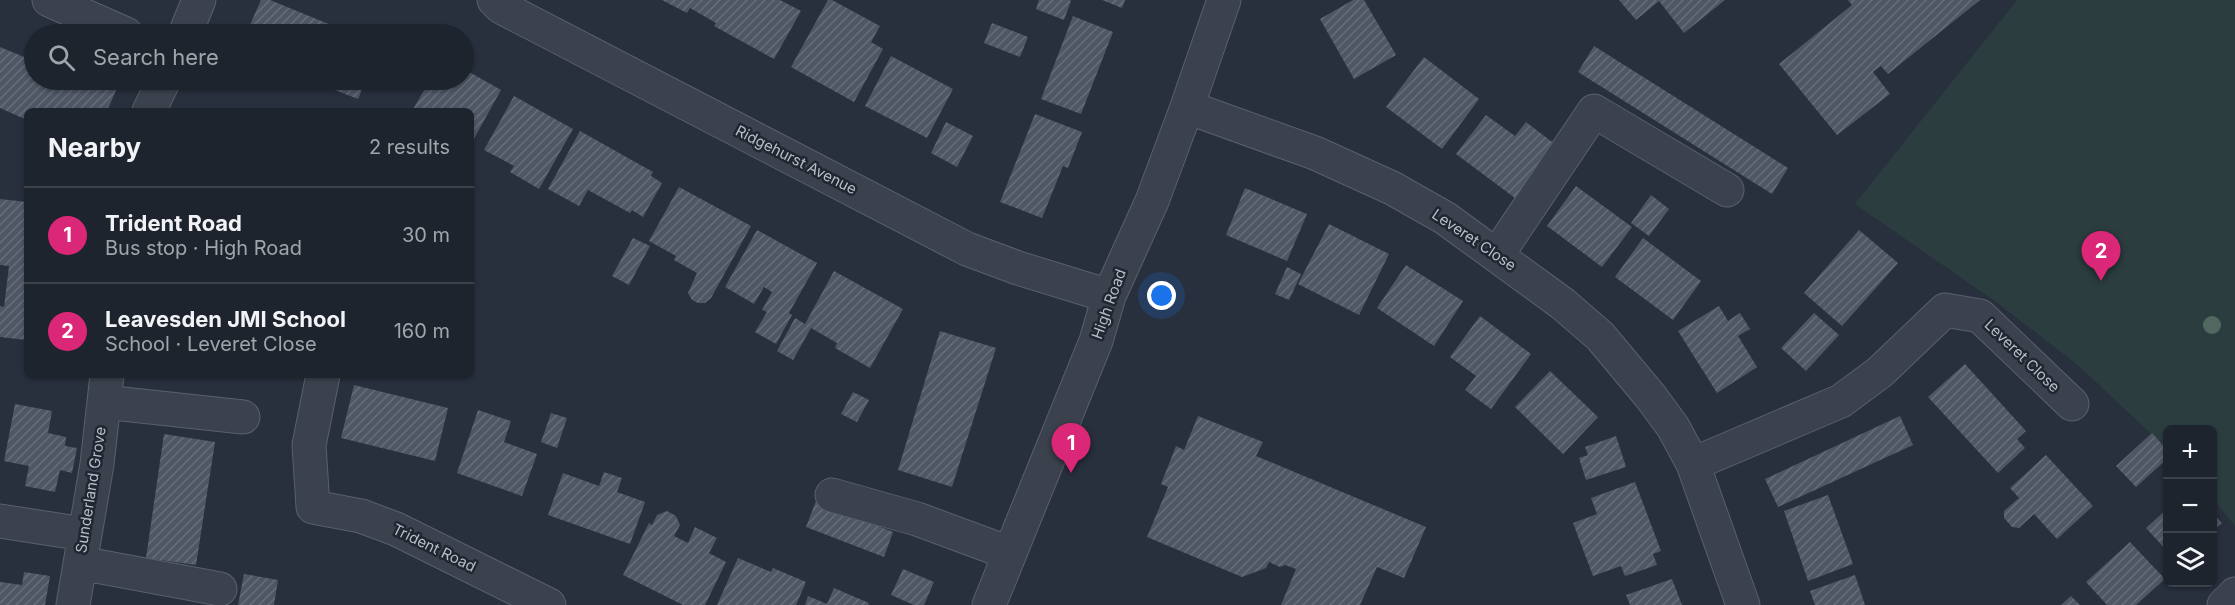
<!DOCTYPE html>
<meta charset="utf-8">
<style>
body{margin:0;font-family:Inter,sans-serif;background:#262c36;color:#f1f3f6}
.controls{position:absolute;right:18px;bottom:18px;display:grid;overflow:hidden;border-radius:9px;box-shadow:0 2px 4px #0004}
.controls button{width:54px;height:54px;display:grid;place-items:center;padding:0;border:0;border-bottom:2px solid #3c414a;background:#1e242e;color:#f1f3f6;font:30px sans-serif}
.you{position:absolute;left:1162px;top:296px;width:21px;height:21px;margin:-15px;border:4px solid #fff;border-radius:50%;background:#1a73e8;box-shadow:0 0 0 9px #1a73e833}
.badge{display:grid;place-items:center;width:39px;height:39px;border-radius:50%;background:#db2777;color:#fff;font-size:20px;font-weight:700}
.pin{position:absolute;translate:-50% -50px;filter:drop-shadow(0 2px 3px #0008)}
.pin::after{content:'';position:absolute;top:32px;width:21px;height:18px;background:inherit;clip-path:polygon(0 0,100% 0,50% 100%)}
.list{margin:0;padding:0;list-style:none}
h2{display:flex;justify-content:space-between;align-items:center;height:78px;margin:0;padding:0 24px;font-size:26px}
h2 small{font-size:20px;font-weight:400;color:#a1a4aa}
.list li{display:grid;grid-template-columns:39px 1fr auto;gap:18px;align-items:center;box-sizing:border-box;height:96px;padding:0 24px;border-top:2px solid #3c414a}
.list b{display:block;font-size:22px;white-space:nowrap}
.list p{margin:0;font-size:20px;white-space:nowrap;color:#a1a4aa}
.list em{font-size:20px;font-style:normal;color:#a1a4aa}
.icon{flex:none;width:33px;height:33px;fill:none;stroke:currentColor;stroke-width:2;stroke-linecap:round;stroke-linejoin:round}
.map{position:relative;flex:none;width:2235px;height:605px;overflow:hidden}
.search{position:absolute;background:#1e242e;box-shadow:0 2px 4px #0004;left:24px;top:24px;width:450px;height:66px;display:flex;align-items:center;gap:15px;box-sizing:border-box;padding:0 21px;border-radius:33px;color:#a1a4aa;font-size:22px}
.panel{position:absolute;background:#1e242e;box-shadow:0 2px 4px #0004;left:24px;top:108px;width:450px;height:270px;border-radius:9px}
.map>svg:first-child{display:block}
</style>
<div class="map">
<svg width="2235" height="605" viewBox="0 0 2235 605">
<defs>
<pattern id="building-hatch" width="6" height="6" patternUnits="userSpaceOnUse" patternTransform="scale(1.5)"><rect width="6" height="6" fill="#4f5765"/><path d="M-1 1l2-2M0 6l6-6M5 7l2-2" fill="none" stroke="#666d7a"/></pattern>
</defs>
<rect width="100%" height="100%" fill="#28303d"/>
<path fill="#2b3d3f" d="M2017 0H2235V526L2213 499 2212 430H2168L2167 449 2079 366 1999 304 1855 204Z"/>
<path fill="url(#building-hatch)" d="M261 0H270L353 34H246Z
M662 0H780L801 11 774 59 714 26 716 23 690 8 687 13Z
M828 0H832L880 26 871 42 883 49 854 102 791 67Z
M1039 0H1069L1071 1 1064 20 1036 9Z
M1102 0H1125L1122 8Z
M1353 0H1364L1396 55 1354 79 1320 19Z
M1619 0H1725L1684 33 1659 1 1636 20Z
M1848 0H1980L1888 74 1881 66 1873 72 1890 94 1837 135 1779 64 1852 5Z
M1073 16 1113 32 1081 114 1041 99Z
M992 23 1028 37 1020 57 984 43Z
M1594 46 1788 168 1772 194 1578 72Z
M0 47 34 61V80H99L117 88 107 111H27V120L0 108Z
M891 56 953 89 927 138 865 106Z
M1424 57 1479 99 1442 149 1386 107Z
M464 69 501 90 471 144V111H412L430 80H464Z
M309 80H366L358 99Z
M514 96 573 129 539 189 510 172 514 166 484 150Z
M1035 114 1082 132 1068 168 1063 166 1042 218 1000 202Z
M1486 115 1515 136 1526 122 1560 148 1519 201 1456 154Z
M946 122 973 136 957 167 931 153Z
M580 131 653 172 651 176 662 183 643 217 632 210 630 213 588 190 579 206 548 189Z
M1576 186 1632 227 1602 267 1547 226Z
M679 187 751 226 711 298 705 303H698L692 300 688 293 697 273 674 260 676 256 649 241Z
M1245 188 1307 214 1287 261 1226 235Z
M1651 195 1669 209 1649 236 1631 223Z
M0 199 27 202 25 217H27V340L0 337V306L4 307 9 266 0 265Z
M1329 224 1389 254 1359 315 1298 284Z
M757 230 817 263 789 313 792 315 776 344 755 332 767 312 762 310 772 292 764 287 754 304 725 287Z
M1859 230 1898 263 1842 326 1804 293Z
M633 238 650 246 629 285 612 276Z
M1643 238 1701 281 1673 320 1615 277Z
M1406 265 1463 301 1434 346 1377 308Z
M1287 267 1301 274 1289 300 1275 294Z
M834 271 903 309 870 368 835 348 837 343 811 328 793 360 777 351 795 318 805 324Z
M1719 306 1728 321 1740 313 1750 329 1738 336 1757 367 1717 393 1678 331Z
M1814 313 1839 335 1806 371 1781 348Z
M1480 316 1531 354 1491 409 1465 390 1476 376 1450 357Z
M940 331 996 348 952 487 898 470Z
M1965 364 2026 431 2017 439 2025 448 1998 473 1928 397Z
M1550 371 1598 417 1563 454 1515 407Z
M354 385 448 408 435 461 341 438Z
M853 392 869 400 857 422 841 414Z
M15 404 52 411 48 433 66 437 65 446 77 448 72 473 60 470 55 492 25 486 29 466 4 461Z
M478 410 511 421 504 442 537 454 522 496 457 473Z
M551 413 567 418 557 448 541 442Z
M1198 416 1263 442 1256 456 1426 527 1404 578 1377 567 1360 605H1281L1296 569 1285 565 1280 567 1269 562 1266 568 1242 577 1147 537 1168 487 1161 484 1176 446 1184 450Z
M1900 416 1913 445 1778 507 1765 479Z
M2152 433 2168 451V458L2136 487 2116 466Z
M164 434 215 442 196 565 146 558Z
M1616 436 1626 467 1586 480 1579 458 1588 455 1585 447Z
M2046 455 2093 506 2057 539 2034 514 2019 528 2012 527 2004 518V511L2019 498 2010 488Z
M604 472 622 478 617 492 645 502 630 544 548 515 563 473 599 486Z
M1635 482 1661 551 1653 554 1657 565 1625 576 1621 566 1593 576 1573 523 1597 514 1591 498Z
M1828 495 1853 564 1808 581 1784 511Z
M816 501 893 532 884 557 806 527Z
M2168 508V552L2146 528Z
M667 511 676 516 680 525 674 536 688 543 695 527 717 538 709 553 726 562 705 605H683L623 575 649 523 652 525 657 515Z
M2212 513 2222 523 2212 531Z
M2130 542 2165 579 2136 605H2107L2086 582Z
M738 558 771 572 773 568 806 582 796 605H717Z
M903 569 934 582 924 605H914L891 595Z
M24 572 50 576 45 605H0V582L22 585Z
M244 574 278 580 274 605H238Z
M1855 575 1865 605H1815L1810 591Z
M1672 579 1682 605H1630L1626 595Z
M834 588 869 603 868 605H805L808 596 827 604Z
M2071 596 2080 605H2061Z"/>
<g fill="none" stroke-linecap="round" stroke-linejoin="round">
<defs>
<path id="minor" d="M49 0 126 34
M494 0 501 7 967 249 1018 268 1109 296
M185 34 199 0
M1187 107 1315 153 1392 188 1445 218 1563 304 1600 336 1651 397 1673 427 1693 464 1743 605
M149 111 164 80
M1497 255 1594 111 1727 190
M323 375 309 445 313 507 361 516 396 529 549 605
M104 402 243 417
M1693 464 1841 401 1880 372 1945 310 1980 316 2072 404
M832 495 917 519 1009 553
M0 521 84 534
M80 563 220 589
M73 605 97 464 107 375
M989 605 1096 341 1109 296 1152 201 1187 107 1224 0
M2224 605 2235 594"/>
</defs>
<use href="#minor" stroke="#5a606b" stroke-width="35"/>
<use href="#minor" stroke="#3c424d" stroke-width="33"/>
</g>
<circle fill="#516860" cx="2212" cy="325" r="9"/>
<g text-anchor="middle" stroke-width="5" stroke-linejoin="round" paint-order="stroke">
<g font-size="15" fill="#b8bec8" stroke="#212732">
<text transform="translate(796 160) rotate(27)" y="5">Ridgehurst Avenue</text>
<text transform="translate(1474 240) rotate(34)" y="5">Leveret Close</text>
<text transform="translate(1109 304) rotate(-70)" y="5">High Road</text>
<text transform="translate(2022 356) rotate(44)" y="5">Leveret Close</text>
<text transform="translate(91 490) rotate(-81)" y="5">Sunderland Grove</text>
<text transform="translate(434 548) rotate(26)" y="5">Trident Road</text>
</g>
</g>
</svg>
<div class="controls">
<button>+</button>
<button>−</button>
<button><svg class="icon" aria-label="layers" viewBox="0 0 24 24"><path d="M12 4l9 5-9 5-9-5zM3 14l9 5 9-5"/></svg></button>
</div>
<div class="you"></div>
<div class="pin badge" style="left:1071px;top:473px">1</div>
<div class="pin badge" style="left:2101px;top:281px">2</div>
<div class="search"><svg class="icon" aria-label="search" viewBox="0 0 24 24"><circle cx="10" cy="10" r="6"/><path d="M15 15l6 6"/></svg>Search here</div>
<section class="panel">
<h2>Nearby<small>2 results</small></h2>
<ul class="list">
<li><span class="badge">1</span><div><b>Trident Road</b><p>Bus stop · High Road</p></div><em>30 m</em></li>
<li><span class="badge">2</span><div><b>Leavesden JMI School</b><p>School · Leveret Close</p></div><em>160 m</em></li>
</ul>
</section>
</div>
